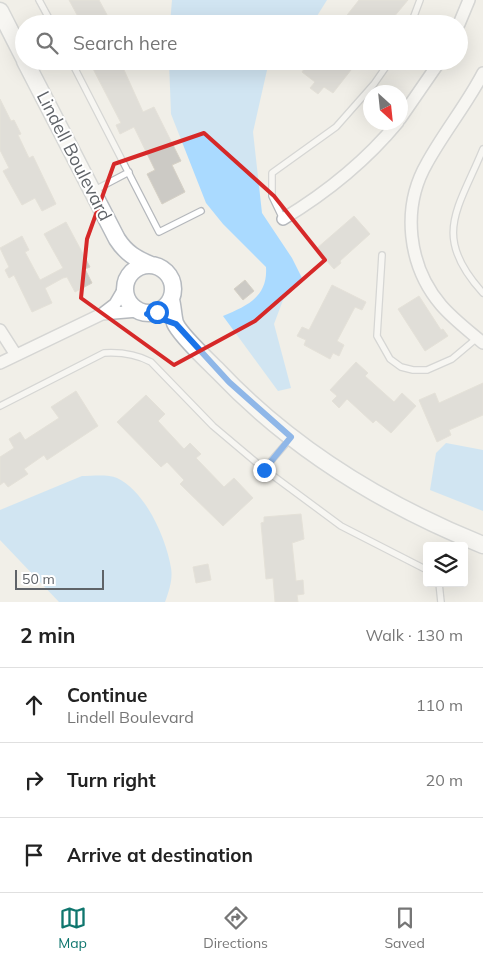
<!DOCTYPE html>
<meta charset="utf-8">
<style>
body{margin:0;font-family:Mulish,sans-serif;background:#f2f2f2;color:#222}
.controls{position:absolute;right:15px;bottom:15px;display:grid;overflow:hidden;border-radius:5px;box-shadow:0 5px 20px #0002}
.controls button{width:45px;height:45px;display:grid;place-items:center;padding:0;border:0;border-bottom:1px solid #e0e0e0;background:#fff;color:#222;font:25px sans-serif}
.compass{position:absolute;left:363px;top:85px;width:45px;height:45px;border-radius:50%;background:#fff;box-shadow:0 5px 20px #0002;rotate:153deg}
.scale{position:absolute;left:15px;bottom:12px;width:89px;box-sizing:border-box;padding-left:5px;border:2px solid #5f6368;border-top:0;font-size:14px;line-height:18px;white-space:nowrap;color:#5f6368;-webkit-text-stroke:4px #fff;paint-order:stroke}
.stop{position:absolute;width:15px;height:15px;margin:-11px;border:4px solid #1a73e8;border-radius:50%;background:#fff}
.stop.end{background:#1a73e8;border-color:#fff;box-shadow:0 1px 5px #0008}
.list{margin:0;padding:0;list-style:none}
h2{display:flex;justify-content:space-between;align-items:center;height:65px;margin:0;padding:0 20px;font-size:21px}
h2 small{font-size:16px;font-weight:400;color:#767676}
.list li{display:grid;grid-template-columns:32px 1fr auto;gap:15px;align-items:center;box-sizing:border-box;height:75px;padding:0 20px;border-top:1px solid #e0e0e0}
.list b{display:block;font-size:19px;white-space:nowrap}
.list p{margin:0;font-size:16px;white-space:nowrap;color:#767676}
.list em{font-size:16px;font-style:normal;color:#767676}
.icon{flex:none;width:28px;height:28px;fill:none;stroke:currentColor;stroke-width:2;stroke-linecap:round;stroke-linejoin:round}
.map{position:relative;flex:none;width:483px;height:602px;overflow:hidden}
.search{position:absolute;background:#fff;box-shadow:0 5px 20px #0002;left:15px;right:15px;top:15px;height:55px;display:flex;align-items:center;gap:12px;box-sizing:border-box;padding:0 18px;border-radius:28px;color:#767676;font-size:19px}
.sheet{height:290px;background:#fff}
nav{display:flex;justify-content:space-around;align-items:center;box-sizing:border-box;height:70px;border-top:1px solid #e0e0e0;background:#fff;font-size:14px;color:#767676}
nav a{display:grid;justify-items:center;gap:2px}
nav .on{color:#0f766e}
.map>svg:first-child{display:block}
</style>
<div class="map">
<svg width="483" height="602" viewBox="0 0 483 602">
<rect width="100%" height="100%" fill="#f1efe8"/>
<path fill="#aadaff" d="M172 0H327L312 24H170Z
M169 61H278L267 70 253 132 262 213 292 258 303 280 283 300 274 324 291 388 278 391 223 316C247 306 268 297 266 267L223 224 206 203 171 114Z
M446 443 483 450V511L430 490 436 453Z
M82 476C92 476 108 474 117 478 146 492 166 538 171 568 173 579 169 591 165 602H59L0 540V510Z"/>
<path fill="#cccac5" stroke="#d6d1c6" d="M69 0H99L112 24H82Z
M359 0H408L388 24H340Z
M89 61H120L143 112 154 107 181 161 172 165 185 192 162 204 147 174 155 170 134 127 120 134 116 125 121 123Z
M310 61H358L333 93 324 87 318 94 310 88 315 82 302 72Z
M0 99 11 121 14 120 21 134 18 135 29 158 33 156 56 204 42 211 35 198 22 205 3 171 9 168 0 150Z
M354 216 370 234 340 261 341 263 334 269 316 249Z
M66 222 90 267 85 269 92 283 75 292 67 277 63 278 45 288 52 303 32 312 14 275 9 278 5 270 9 267 0 248 22 236 29 250 25 252 40 280 44 278 63 268 44 234Z
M245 280 254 291 243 300 234 289Z
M332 285 366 302 362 310 355 307 337 341 344 345 339 356 333 353 330 359 304 345 306 340 297 336 302 327 309 330Z
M419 296 441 330 443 329 448 336 425 351 398 309Z
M356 362 368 373 365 376 394 402 402 393 416 406 391 433 376 420 373 423 347 399 339 408 332 401 337 396 330 390Z
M483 383V415L449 430 451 435 437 442 419 400 435 393 439 403Z
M76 391 98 426 47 460 44 455 24 469 28 474 8 487 4 482 0 485V457L14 448 9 439 20 432 25 440 59 418 51 407Z
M146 395 165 414 158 421 184 449 190 443 201 454 196 458 224 487 234 478 253 498 223 526 180 484 184 480 167 462 161 467 117 422Z
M301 514 304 539 292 543 296 581 303 580 304 594 297 595 298 602H275L273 578 266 579 261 523 264 522V517Z
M208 564 211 580 196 583 193 567Z"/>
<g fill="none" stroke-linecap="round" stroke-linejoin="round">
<defs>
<path id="lane" d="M39 0 52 24
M411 24 420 0
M71 61 159 232 201 211
M483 149C458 210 431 236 483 293
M93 191 129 172
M283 219 272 196V173L336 127 374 84 390 61
M382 255 377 336 390 359 401 367 413 370H427L452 359 477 338
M0 406 104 353C121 352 136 354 151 362L213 426 264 469 341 526 427 570
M264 469 290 439
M439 583 441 602"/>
<path id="street" d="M459 24 469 0
M483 73C467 104 444 132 427 163 401 208 408 266 441 305 453 319 469 331 483 343
M400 119 440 61
M283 219C326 193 365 162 398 122
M102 314 138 311
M0 330 16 355
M0 363 102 314 115 304 125 287"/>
<path id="secondary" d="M0 11 24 58
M25 61 117 239C126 253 136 259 151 265
M125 289a24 24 0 1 1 48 0a24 24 0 1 1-48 0Z
M171 300C173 307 173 316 175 323 180 335 208 361 218 371 292 449 384 505 483 545"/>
</defs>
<use href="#lane" stroke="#b5b8bc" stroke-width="8"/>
<use href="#street" stroke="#b5b8bc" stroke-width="14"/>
<use href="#secondary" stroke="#b6babf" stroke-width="19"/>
<use href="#lane" stroke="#fff" stroke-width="5.5"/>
<use href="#street" stroke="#fff" stroke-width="11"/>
<use href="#secondary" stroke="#fff" stroke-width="16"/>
</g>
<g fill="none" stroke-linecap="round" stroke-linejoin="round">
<path stroke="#1a73e8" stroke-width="6" d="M157 312 147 314 176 324 229 382 291 437 264 470"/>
</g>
<path d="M0 0H483V602H0ZM204 133 274 196 325 260 255 321 174 365 81 298 87 239 114 164Z" fill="#f1efe8" fill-opacity=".55" fill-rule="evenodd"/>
<path fill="none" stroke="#d62828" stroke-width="4" stroke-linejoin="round" d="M204 133 274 196 325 260 255 321 174 365 81 298 87 239 114 164Z"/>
<g text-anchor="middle" stroke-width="4" stroke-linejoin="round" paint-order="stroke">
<g font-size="18" fill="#5f6368" stroke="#fff">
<text transform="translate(74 156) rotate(63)" y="6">Lindell Boulevard</text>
</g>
</g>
</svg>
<div class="controls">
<button><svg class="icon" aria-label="layers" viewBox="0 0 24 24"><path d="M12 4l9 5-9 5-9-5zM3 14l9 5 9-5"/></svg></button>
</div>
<svg class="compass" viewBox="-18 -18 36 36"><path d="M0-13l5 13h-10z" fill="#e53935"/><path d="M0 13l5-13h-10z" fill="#767676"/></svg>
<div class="scale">50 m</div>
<div class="stop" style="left:157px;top:312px"></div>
<div class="stop end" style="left:264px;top:470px"></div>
<div class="search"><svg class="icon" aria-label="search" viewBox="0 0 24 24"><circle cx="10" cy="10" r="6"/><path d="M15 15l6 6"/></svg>Search here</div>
</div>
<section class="sheet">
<h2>2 min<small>Walk · 130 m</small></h2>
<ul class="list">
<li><svg class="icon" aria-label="ahead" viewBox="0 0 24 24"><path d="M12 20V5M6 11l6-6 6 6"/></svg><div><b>Continue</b><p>Lindell Boulevard</p></div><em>110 m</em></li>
<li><svg class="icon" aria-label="right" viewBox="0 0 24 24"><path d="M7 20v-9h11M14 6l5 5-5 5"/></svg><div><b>Turn right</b></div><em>20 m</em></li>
<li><svg class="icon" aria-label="arrive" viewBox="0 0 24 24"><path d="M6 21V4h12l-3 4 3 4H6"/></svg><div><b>Arrive at destination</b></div></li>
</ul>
</section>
<nav>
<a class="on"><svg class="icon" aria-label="map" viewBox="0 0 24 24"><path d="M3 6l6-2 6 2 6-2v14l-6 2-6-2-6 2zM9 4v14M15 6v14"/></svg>Map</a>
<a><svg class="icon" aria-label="directions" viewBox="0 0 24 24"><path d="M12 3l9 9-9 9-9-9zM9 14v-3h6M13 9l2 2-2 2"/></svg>Directions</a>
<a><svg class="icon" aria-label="saved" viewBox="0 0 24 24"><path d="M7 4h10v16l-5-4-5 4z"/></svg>Saved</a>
</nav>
